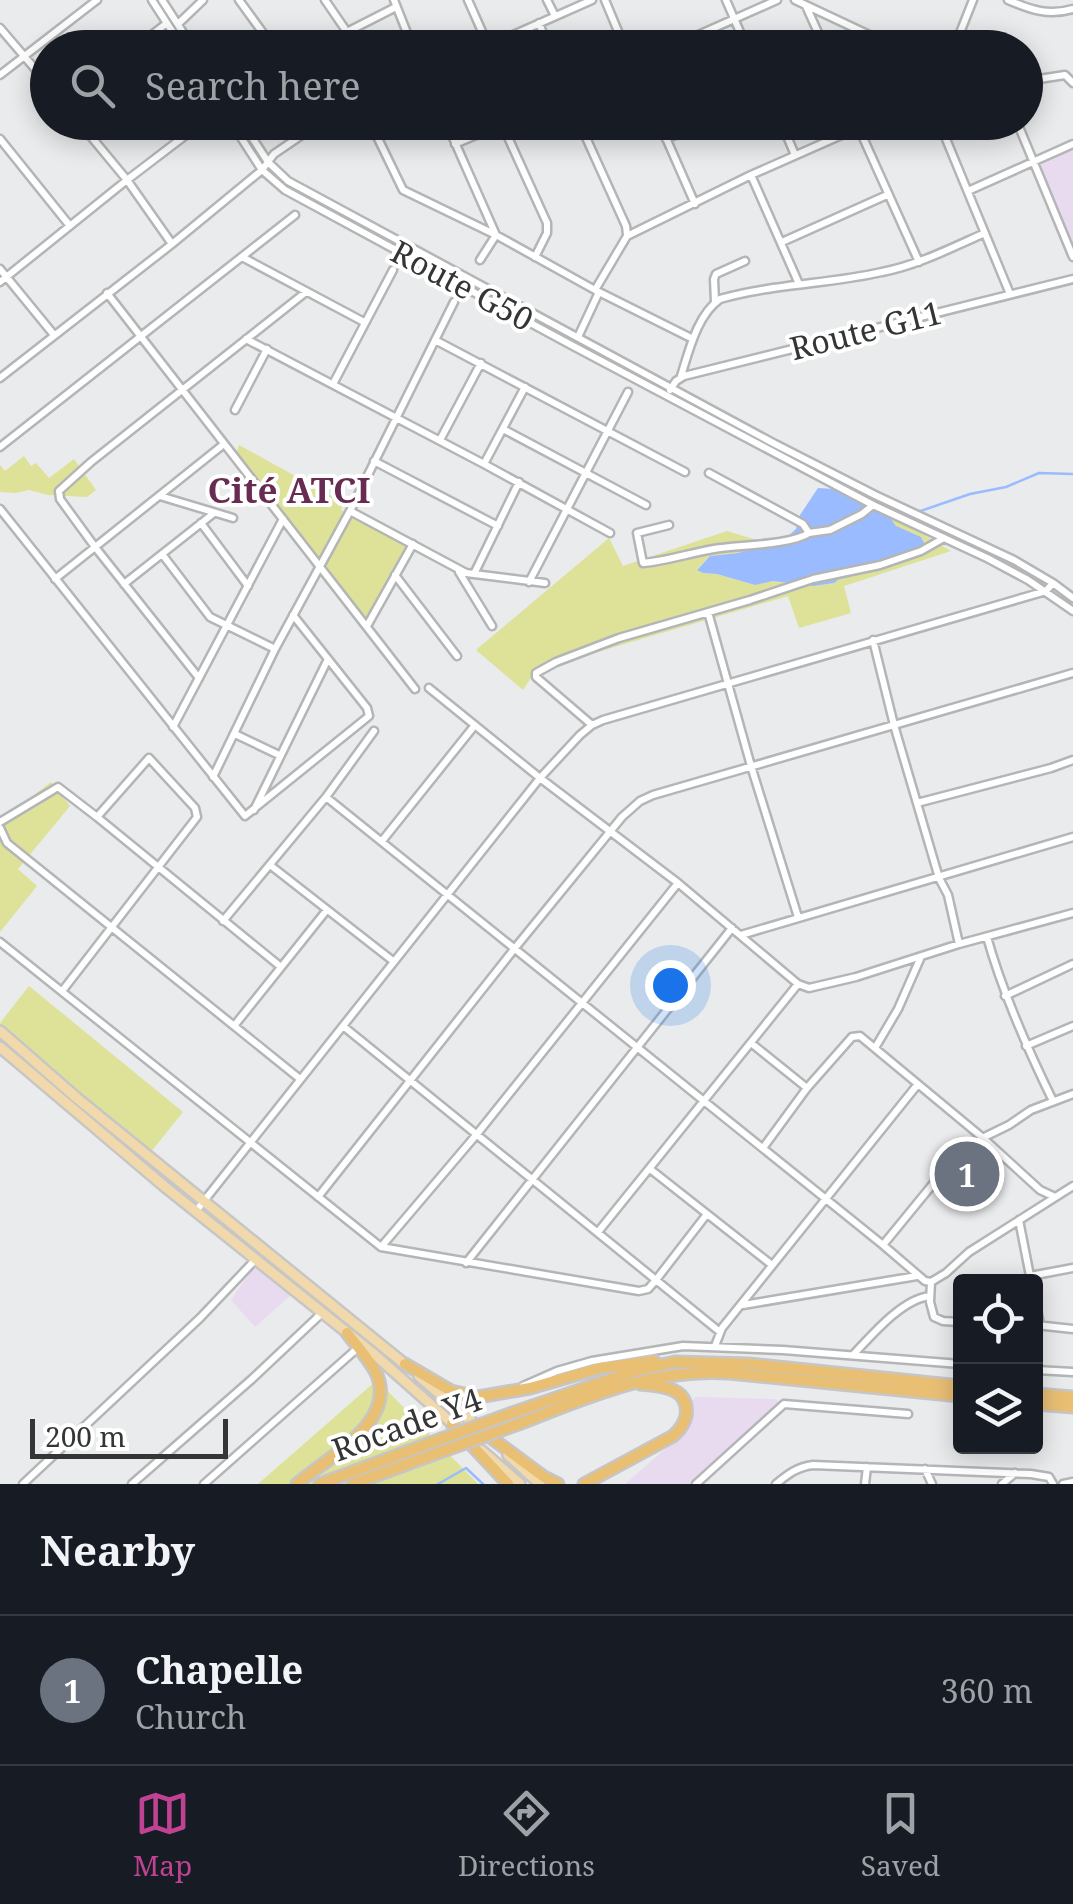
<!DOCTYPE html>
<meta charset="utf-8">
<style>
body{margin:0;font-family:"Noto Serif",serif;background:#242831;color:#f1f3f6}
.controls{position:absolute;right:30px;bottom:30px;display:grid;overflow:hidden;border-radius:10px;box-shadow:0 5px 25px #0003}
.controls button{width:90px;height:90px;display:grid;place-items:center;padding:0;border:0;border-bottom:2px solid #363941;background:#171b24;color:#f1f3f6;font:50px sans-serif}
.scale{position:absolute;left:30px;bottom:25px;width:198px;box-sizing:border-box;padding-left:10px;border:5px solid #343535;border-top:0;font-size:28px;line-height:35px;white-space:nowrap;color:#343535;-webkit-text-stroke:8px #fff;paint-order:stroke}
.you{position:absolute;left:670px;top:985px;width:35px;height:35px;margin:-25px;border:8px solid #fff;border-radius:50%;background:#1a73e8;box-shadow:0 0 0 15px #1a73e833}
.badge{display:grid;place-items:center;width:65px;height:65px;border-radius:50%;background:#c04393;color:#fff;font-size:32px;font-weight:700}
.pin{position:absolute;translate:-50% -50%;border:5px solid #fff;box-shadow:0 2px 10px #0006}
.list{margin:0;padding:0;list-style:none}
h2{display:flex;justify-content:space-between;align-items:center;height:130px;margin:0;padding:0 40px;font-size:42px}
h2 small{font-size:32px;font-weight:400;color:#9ea1a6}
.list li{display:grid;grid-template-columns:65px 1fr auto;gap:30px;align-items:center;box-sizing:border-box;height:150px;padding:0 40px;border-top:2px solid #363941}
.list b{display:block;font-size:38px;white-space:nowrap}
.list p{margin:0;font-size:32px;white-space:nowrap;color:#9ea1a6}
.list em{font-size:32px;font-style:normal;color:#9ea1a6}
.icon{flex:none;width:55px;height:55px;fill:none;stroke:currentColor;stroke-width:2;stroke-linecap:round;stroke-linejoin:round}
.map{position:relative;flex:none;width:1073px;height:1484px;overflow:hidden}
.search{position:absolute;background:#171b24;box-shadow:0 5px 25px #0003;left:30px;right:30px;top:30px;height:110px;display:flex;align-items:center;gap:25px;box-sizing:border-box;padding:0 35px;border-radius:55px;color:#9ea1a6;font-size:38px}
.sheet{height:280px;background:#171b24}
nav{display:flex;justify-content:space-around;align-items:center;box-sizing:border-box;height:140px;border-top:2px solid #363941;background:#171b24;font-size:28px;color:#9ea1a6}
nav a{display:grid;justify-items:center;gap:5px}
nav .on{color:#c04393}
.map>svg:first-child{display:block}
</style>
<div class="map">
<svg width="1073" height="1484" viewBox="0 0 1073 1484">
<rect width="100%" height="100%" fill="#e9ebec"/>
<path fill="#e8dbef" d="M1073 149V249L1039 166Z
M255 1265 291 1295 255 1327 231 1300Z
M695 1397 774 1399 787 1406 701 1484H625L689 1428 691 1403Z"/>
<path fill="#dde298" d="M239 445 344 503 341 510 407 545 366 620 237 452Z
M24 456 31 466 36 463 49 478 74 459 96 490 87 497 48 495 29 490 16 493 0 492V465L5 471Z
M887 513 951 551 844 586 851 613 799 628 788 596 536 670 523 690 476 650 609 538 623 566 727 531 770 544 738 553 710 556 697 569 703 573 717 574 755 585 773 581 814 586 834 583 859 564H876L896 526Z
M51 782 70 806 18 869 37 886 0 932V821Z
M29 986 183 1112 150 1153 0 1023Z
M377 1380 478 1484H258Z"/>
<path fill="#9abbff" d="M818 488 834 489 887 513 896 526 921 537 924 543 912 554 894 562 859 564 834 583 814 586 773 581 755 585 717 574 703 573 697 570 710 556 738 553 786 538 796 529 800 515Z"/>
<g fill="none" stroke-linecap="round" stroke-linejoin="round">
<path stroke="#9abbff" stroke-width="2.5" d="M906 516 970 494 1006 487 1039 473 1073 474
M438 1484 466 1468 483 1484"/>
<defs>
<path id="minor" d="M152 0 183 48
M162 0 193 48
M239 0 274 48
M325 0 347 32
M394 0 413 48
M468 0 488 45
M547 0 555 16
M605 0 625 48
M726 0 747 48
M795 0 897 48
M1008 0C1031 10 1049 16 1073 9
M806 6 825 48
M539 23 549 48
M178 24 203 0
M0 28 48 84
M135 48 167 23
M308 48 347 32 396 7
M484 48 592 0
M669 48 777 0
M954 48 973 0
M0 75 97 0
M1026 81 1065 75 1073 83
M79 122 127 180 172 244
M172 122 183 137
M231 122 262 170 285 190 573 346 873 505 987 558 1028 580 1073 611
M242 122 268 162 288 181 775 444 875 495 1014 560 1053 583 1073 598
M370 122 403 190 496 235 595 290 693 339
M446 122 496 235 480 260
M504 122 502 124 547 223V233L535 257
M579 122 626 226 627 235
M659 122 695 204
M781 122 795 155
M856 122 919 262
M939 122 1010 294
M1017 122 1073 257
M582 130 600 122
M0 139 70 226
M666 139 704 122
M455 144 502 124
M751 175 799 284
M968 191 1073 144
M782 242 887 195
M242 257 364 322
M0 269 54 335
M0 282 127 180 203 122
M595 290 627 236 751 175 871 122
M107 293 415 689
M715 302 714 279 716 274 745 261
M578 337 599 292
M246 339 484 464 610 533
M435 340 685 472
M681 376C689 351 697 315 720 299 773 284 829 284 882 272 918 265 951 248 985 233
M0 378 172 244 262 170 274 154 321 122
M333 384 393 270
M670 390 676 381 684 376 1073 279
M235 410 267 349
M503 429 646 505
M440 440 481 363
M0 447 295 215
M374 461 498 526
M484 464 525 387
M160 496 233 518
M0 509 245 816 369 716 367 708 293 615
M350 511 466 573 545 583
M201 523 248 586
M669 525 637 533 643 563C666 561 690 553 714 549 738 545 791 545 809 533L803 524 709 473
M809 533 830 530 862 514 873 505
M162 554 210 617 275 649
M459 572 492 626
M474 574 519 482
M395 575 457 656
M55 579 224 444
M529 582 628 392
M124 584 214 513
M708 612 751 766 798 917
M367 626 413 544
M873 640 894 725 939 878 948 895 959 944
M199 678 95 547 60 499 59 491 91 462 306 292
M429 688 540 778 678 883 798 984
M592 725 536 677V673L556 662 619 638 750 600 813 579 880 565 921 551 944 538
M173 727 283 519
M235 734 279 755
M213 777 275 649 350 511 454 302
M326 797 883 1245 925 1281 931 1282
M917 803 1051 768 1073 760
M254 810 328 659
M0 822 58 787 97 817
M0 828 7 843 300 1079
M382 841 475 725
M270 865 393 961
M223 921 326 797 374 731
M741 935 1073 837
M987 937C1003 994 1027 1048 1053 1101
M0 942 381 1247 639 1291 648 1289 656 1280 707 1214
M63 990 197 817 195 808 149 758 97 817 281 967
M1005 996 1073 964
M234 1026 326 911
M343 1026 720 1332
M751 1043 807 1088
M1026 1046 1073 1026
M875 1048 898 1009 920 959
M763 1148 807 1088 852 1037 860 1036 983 1138 1040 1190 1055 1197
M650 1169 772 1265
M318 1197 515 948 622 817 640 801 653 795 1073 673
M196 1211 540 778 580 735 592 725 603 720 1046 591 1053 583
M1019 1220 1030 1276
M598 1232 798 984 809 988 856 977 959 944 1073 913
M883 1245 937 1179 970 1144 1009 1125 1031 1110 1073 1094
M381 1247 477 1134 678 883
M466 1263 732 928
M931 1282 946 1273 969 1252 1073 1186
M931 1282 930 1302 934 1317 943 1321 960 1322
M1031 1282 1030 1276 1073 1268
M1036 1304 1040 1325
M743 1305 917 1276
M1036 1325 1073 1329
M715 1346 722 1328 918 1084
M853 1355C872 1335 902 1299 930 1296
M1036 1370 1073 1372
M523 1386 557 1371 592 1361 683 1346 783 1350 960 1364
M925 1469 932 1484
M23 1484 200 1318 256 1259
M132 1484 252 1379 322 1313
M204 1484 360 1346
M696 1484 784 1404 908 1414
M776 1484C788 1474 797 1467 813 1465L1031 1474 1049 1477 1053 1484
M865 1484 867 1467
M1002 1484 1015 1473
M1063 1484 1073 1482"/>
<path id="major" d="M0 1031 78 1099 407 1366
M0 1047 164 1186 374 1354 455 1426
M419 1376 479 1428
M481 1450 520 1484
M508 1455 540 1484"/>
<path id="highway" d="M405 1364 451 1391 478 1397 530 1388 600 1368 654 1361
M1036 1394 1073 1397
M1036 1404 1073 1407
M512 1413 638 1370 675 1362 749 1364 960 1386
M521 1423C591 1396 653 1368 729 1373L960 1396
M452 1424 508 1484
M482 1431 544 1477 558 1484
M297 1484C328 1457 401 1420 375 1371 368 1358 356 1345 347 1333
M320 1484 422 1446
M353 1484 432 1455
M584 1484 673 1436C680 1430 684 1425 686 1416 690 1387 661 1386 640 1384"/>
</defs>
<use href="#minor" stroke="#b4b5b6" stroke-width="11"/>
<use href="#major" stroke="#c6c6c6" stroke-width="14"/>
<use href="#highway" stroke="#c6c6c6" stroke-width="15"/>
<use href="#minor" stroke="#fff" stroke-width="6"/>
<use href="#major" stroke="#f2d9ac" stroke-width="9"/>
<use href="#highway" stroke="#e9bf74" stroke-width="10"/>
<defs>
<path id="highway-bridge" d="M422 1446 512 1413
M432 1455 521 1423"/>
</defs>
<use href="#highway-bridge" stroke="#c6c6c6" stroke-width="15" stroke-linecap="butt"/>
<use href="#highway-bridge" stroke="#e9bf74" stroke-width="10"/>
</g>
<g text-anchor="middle" stroke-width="8" stroke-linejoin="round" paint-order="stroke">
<g font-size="32" fill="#343535" stroke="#fff">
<text transform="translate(462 286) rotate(28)" y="11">Route G50</text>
<text transform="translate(866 331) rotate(-14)" y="11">Route G11</text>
<text transform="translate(407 1425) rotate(-20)" y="11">Rocade Y4</text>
</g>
<g font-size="35" font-weight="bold" fill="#682b51" stroke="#fff">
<text x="289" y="503">Cité ATCI</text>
</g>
</g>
</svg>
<div class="controls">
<button><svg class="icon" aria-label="locate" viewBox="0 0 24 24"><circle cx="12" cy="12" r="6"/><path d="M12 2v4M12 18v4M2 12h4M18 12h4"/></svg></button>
<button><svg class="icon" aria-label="layers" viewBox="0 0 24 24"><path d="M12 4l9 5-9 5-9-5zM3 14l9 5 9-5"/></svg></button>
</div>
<div class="scale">200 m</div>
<div class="you"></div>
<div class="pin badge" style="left:967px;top:1174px;background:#6b7280">1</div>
<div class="search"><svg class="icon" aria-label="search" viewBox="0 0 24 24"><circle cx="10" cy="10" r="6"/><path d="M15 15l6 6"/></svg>Search here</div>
</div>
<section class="sheet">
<h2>Nearby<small></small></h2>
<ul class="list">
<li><span class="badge" style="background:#6b7280">1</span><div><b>Chapelle</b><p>Church</p></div><em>360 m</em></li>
</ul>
</section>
<nav>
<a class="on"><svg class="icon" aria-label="map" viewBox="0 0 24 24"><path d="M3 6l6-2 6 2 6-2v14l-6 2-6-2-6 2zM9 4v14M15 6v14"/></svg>Map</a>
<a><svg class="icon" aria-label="directions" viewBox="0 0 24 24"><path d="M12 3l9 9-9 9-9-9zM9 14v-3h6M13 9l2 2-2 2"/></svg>Directions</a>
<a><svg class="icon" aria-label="saved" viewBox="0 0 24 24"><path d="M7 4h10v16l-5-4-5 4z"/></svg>Saved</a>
</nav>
